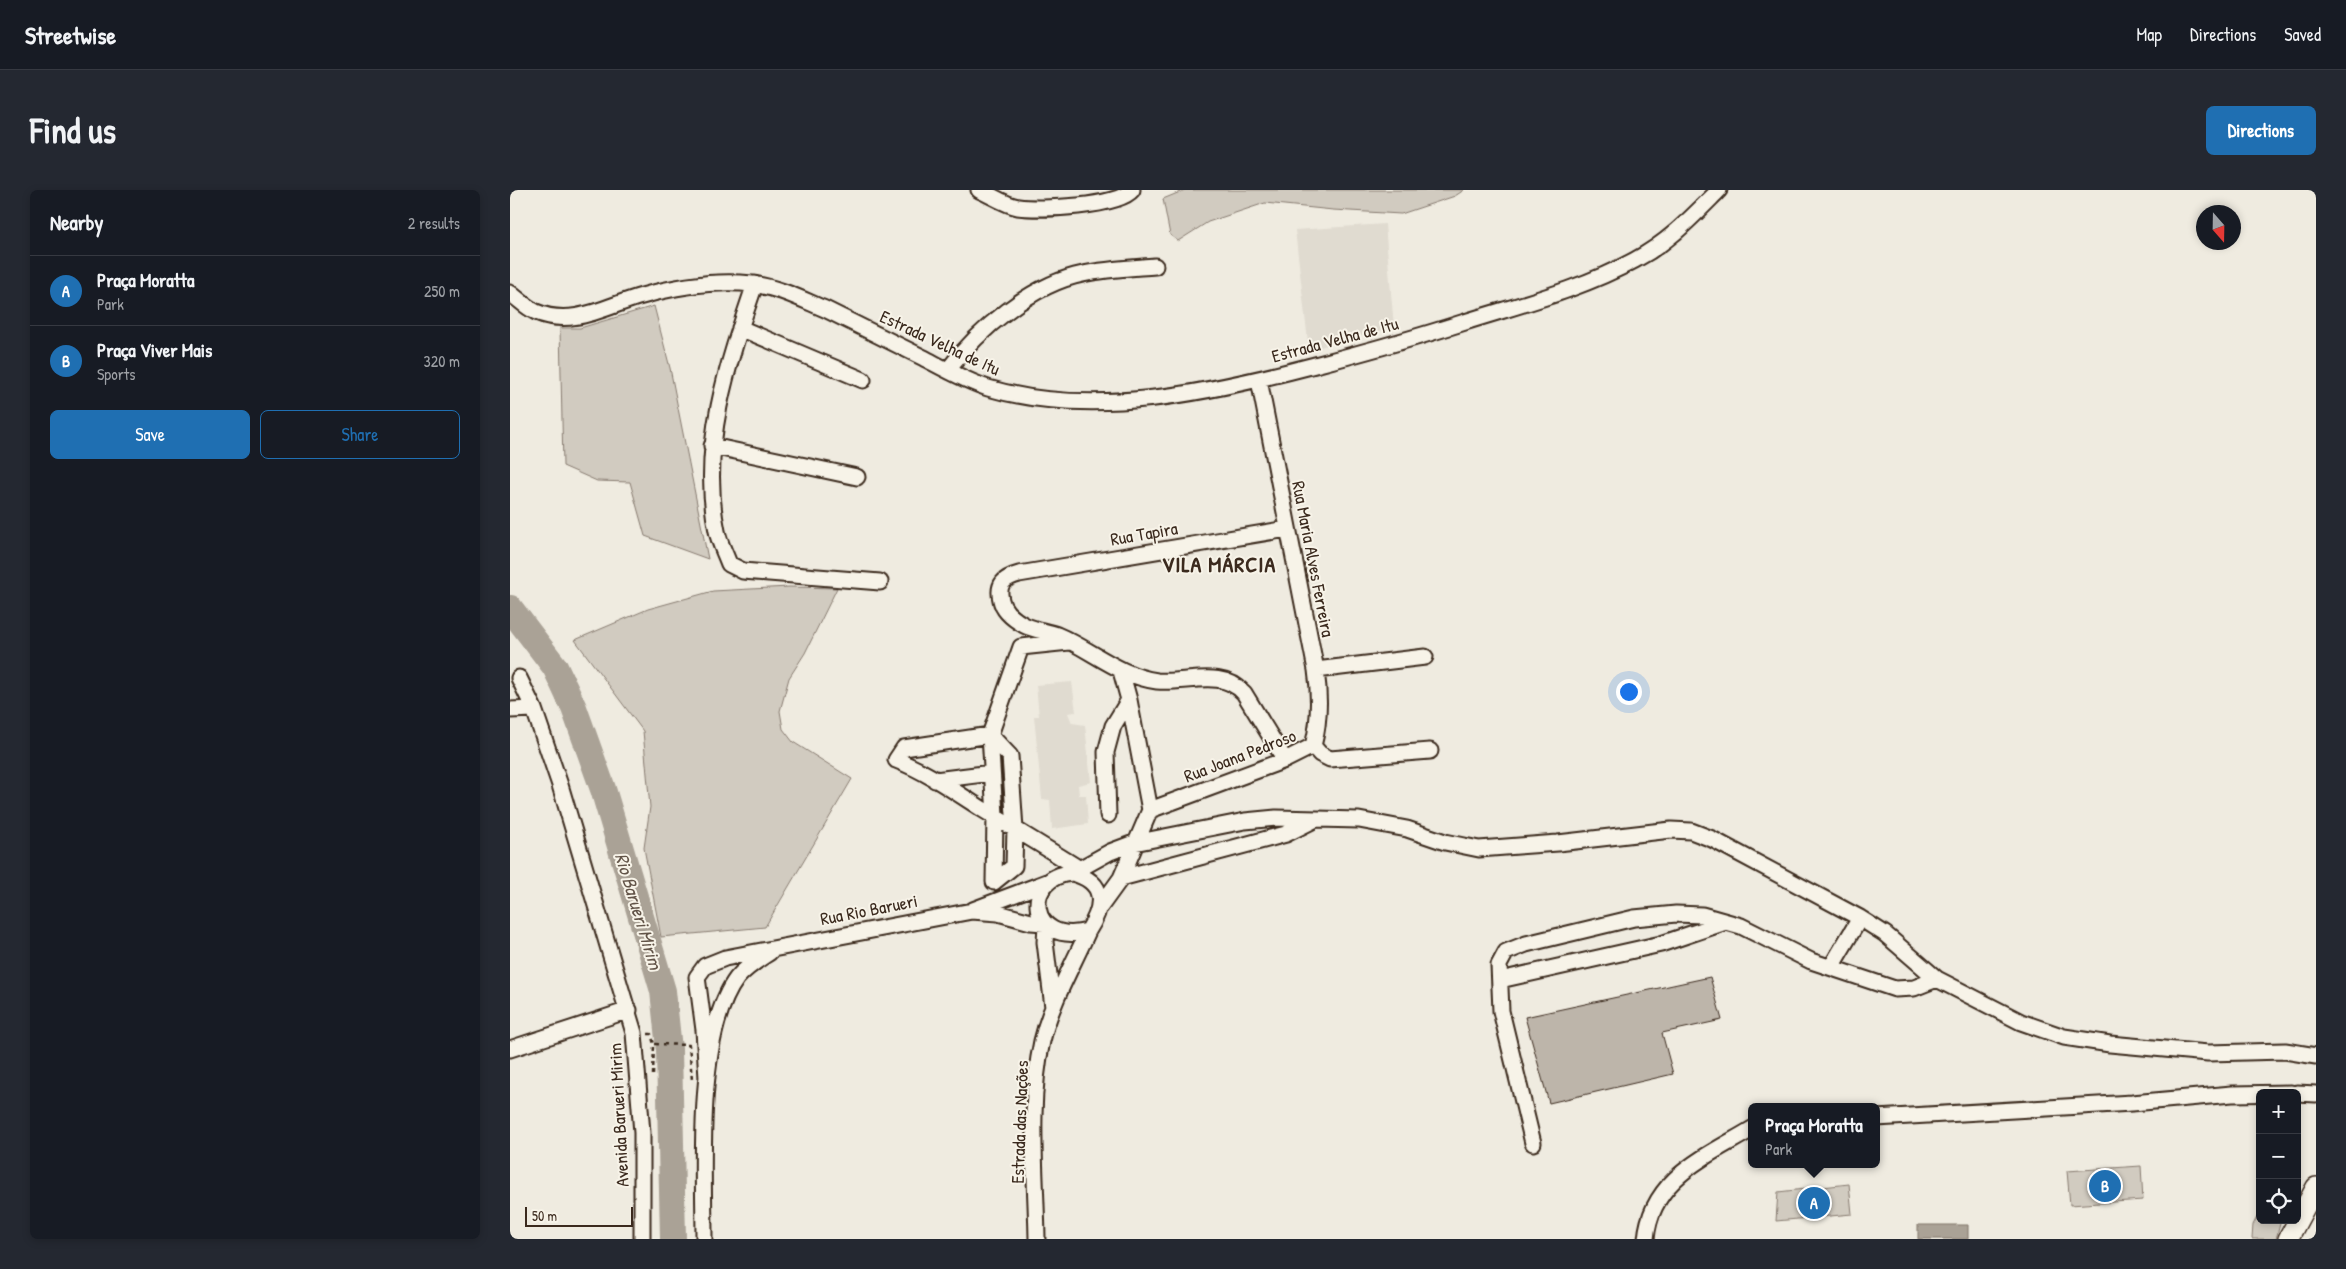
<!DOCTYPE html>
<meta charset="utf-8">
<style>
body{margin:0;font-family:"Patrick Hand",sans-serif;background:#242831;color:#f1f3f6}
.controls{position:absolute;right:15px;bottom:15px;display:grid;overflow:hidden;border-radius:8px;box-shadow:0 2px 8px #0003}
.controls button{width:45px;height:45px;display:grid;place-items:center;padding:0;border:0;border-bottom:1px solid #363941;background:#171b24;color:#f1f3f6;font:25px sans-serif}
.compass{position:absolute;left:1686px;top:15px;width:45px;height:45px;border-radius:50%;background:#171b24;box-shadow:0 2px 8px #0003;rotate:160deg}
.scale{position:absolute;left:15px;bottom:12px;width:108px;box-sizing:border-box;padding-left:5px;border:2px solid #3b2a1e;border-top:0;font-size:14px;line-height:18px;white-space:nowrap;color:#3b2a1e;-webkit-text-stroke:4px #f7f3e8;paint-order:stroke}
.you{position:absolute;left:1118px;top:501px;width:18px;height:18px;margin:-12px;border:4px solid #fff;border-radius:50%;background:#1a73e8;box-shadow:0 0 0 8px #1a73e833}
.badge{display:grid;place-items:center;width:32px;height:32px;border-radius:50%;background:#1f6fb2;color:#fff;font-size:16px;font-weight:700}
.pin{position:absolute;translate:-50% -50%;border:2px solid #fff;box-shadow:0 1px 5px #0006}
.popup{position:absolute;left:1238px;top:913px;width:132px;height:65px;box-sizing:border-box;display:grid;place-content:center;border-radius:8px;background:#171b24;filter:drop-shadow(0 1px 4px #0005);font-size:16px;white-space:nowrap;color:#9ea1a6}
.popup b{font-size:19px;color:#f1f3f6}
.popup::after{content:'';position:absolute;left:50%;top:100%;margin-left:-10px;border:10px solid transparent;border-top-color:#171b24}
.list{margin:0;padding:0;list-style:none}
h2{display:flex;justify-content:space-between;align-items:center;height:65px;margin:0;padding:0 20px;font-size:21px}
h2 small{font-size:16px;font-weight:400;color:#9ea1a6}
.list li{display:grid;grid-template-columns:32px 1fr auto;gap:15px;align-items:center;box-sizing:border-box;height:70px;padding:0 20px;border-top:1px solid #363941}
.list b{display:block;font-size:19px;white-space:nowrap}
.list p{margin:0;font-size:16px;white-space:nowrap;color:#9ea1a6}
.list em{font-size:16px;font-style:normal;color:#9ea1a6}
.actions{display:flex;gap:10px;padding:15px 20px}
.actions a{flex:1;padding:11px 0;border:1px solid #1f6fb2;border-radius:8px;text-align:center;font-size:18px;color:#1f6fb2}
.actions .main{background:#1f6fb2;color:#fff}
.icon{flex:none;width:28px;height:28px;fill:none;stroke:currentColor;stroke-width:2;stroke-linecap:round;stroke-linejoin:round}
.map{position:relative;flex:none;width:1806px;height:1049px;overflow:hidden;border-radius:8px}
header{display:flex;align-items:center;gap:30px;box-sizing:border-box;height:70px;padding:0 25px;background:#171b24;border-bottom:1px solid #363941}
header strong{font-size:24px}
nav{display:flex;gap:28px;margin-inline-start:auto;font-size:18px}
.intro{display:flex;align-items:center;justify-content:space-between;box-sizing:border-box;height:120px;padding:0 30px}
h1{margin:0;font-size:35px}
.button{padding:12px 22px;border-radius:8px;background:#1f6fb2;color:#fff;font-size:18px;font-weight:700}
main{display:flex;gap:30px;padding:0 30px}
aside{flex:1;background:#171b24;border-radius:8px;box-shadow:0 2px 8px #0003}
.map>svg:first-child{display:block}
</style>
<header>
<strong>Streetwise</strong>
<nav><a>Map</a><a>Directions</a><a>Saved</a></nav>
</header>
<div class="intro"><h1>Find us</h1><a class="button">Directions</a></div>
<main>
<aside>
<h2>Nearby<small>2 results</small></h2>
<ul class="list">
<li><span class="badge">A</span><div><b>Praça Moratta</b><p>Park</p></div><em>250 m</em></li>
<li><span class="badge">B</span><div><b>Praça Viver Mais</b><p>Sports</p></div><em>320 m</em></li>
</ul>
<div class="actions"><a class="main">Save</a><a>Share</a></div>
</aside>
<div class="map">
<svg width="1806" height="1049" viewBox="0 0 1806 1049">
<rect width="100%" height="100%" fill="#efebe0"/>
<filter id="ink" filterUnits="userSpaceOnUse"><feTurbulence type="fractalNoise" baseFrequency=".02" numOctaves="2"/><feDisplacementMap in="SourceGraphic" scale="10" xChannelSelector="R" yChannelSelector="G"/><feConvolveMatrix kernelMatrix="1 2 1 2 8 2 1 2 1" color-interpolation-filters="sRGB"/></filter>
<g filter="url(#ink)">
<path fill="#e0dbd0" d="M875 34 884 137 799 160 785 40Z
M562 492 566 522 558 523 562 533 575 535 581 592 568 595 569 605H576L578 634 542 639 540 610 532 609 524 526H529L526 495Z"/>
<path fill="#d1cbc0" stroke="#867a6f" d="M675 0H954L945 6 891 24 823 20 755 13 698 32 668 51 660 45 653 9Z
M144 116 160 178 198 369 135 346 120 292 87 291 53 276 50 138H70Z
M279 397 327 398 295 463 279 488 270 521 273 539 283 552 342 589 255 737 151 747 134 658 140 617 133 541 65 450 138 419 203 401Z
M1631 976 1633 1010 1560 1015 1557 981Z
M1339 994 1342 1024 1266 1031 1268 1002Z
M1750 1021V1030H1771L1766 1049H1742L1743 1035Z"/>
<path fill="#aaa296" stroke="#7e7266" d="M1408 1035H1458V1049H1408Z"/>
<g fill="none" stroke-linecap="round" stroke-linejoin="round">
<path stroke="#aaa296" stroke-width="26" d="M0 418 45 477 64 518 93 599 153 801 159 859 163 1049"/>
</g>
<path fill="#bdb5aa" stroke="#3b2a1e" d="M1200 787 1212 830 1152 843 1163 884 1039 913 1015 827Z"/>
<g fill="none" stroke-linecap="round" stroke-linejoin="round">
<defs>
<path id="minor" d="M469 0C481 5 495 15 508 17 530 20 608 17 622 0
M245 94C218 173 189 257 207 341 209 352 215 363 219 374L233 381 370 392
M0 103C8 109 17 118 26 122 63 138 98 115 132 106 168 96 205 90 242 94 267 97 291 109 315 119 348 135 381 152 414 168 435 179 456 191 478 198 583 229 702 202 805 175 855 162 905 148 955 132 1012 114 1072 99 1125 70 1159 52 1182 27 1209 0
M230 138 353 190
M438 180C468 140 522 94 573 84 597 79 621 78 645 76
M749 190 806 480C810 507 810 530 803 556
M202 256 347 287
M806 480 915 467
M9 488 24 519 50 595 124 843 132 943V1049
M0 520 24 519
M803 556 810 564 820 569 920 561
M775 570 734 503C712 478 677 494 647 491 609 486 581 459 547 445 536 441 524 440 514 435 505 430 493 421 491 410 487 394 494 388 509 384L777 339
M425 590 482 583
M640 620 775 570 803 556
M598 625 596 562 603 536 619 510
M562 683 600 662 624 653 735 631 766 628 849 630 897 639 935 652 969 659 1048 653 1161 640 1181 641 1202 649 1350 728 1375 744 1427 789 1511 832 1554 847 1600 854 1698 863 1775 861 1806 866
M562 683C597 692 594 716 578 741 517 757 512 686 562 683Z
M611 688 776 644 804 630
M484 692 504 676 505 639 500 566 480 545 394 558 386 570C417 582 444 601 472 619 505 639 538 659 570 679
M484 692 485 625 480 545 511 457 559 452
M590 717 611 688 640 620 619 510 611 481
M463 720 537 692
M536 736 535 752 543 817
M1321 777 1350 728
M990 790 1151 754 1216 732
M0 859 119 820
M197 888 194 840 187 787 195 776 215 768 462 721 488 723 521 732 534 733
M1787 903 1806 904
M1366 928 1622 913 1722 904 1781 903
M1023 953 991 821 989 775 996 762 1016 754 1124 728 1166 724 1192 725 1231 736 1301 771 1385 799 1404 798 1427 789
M194 1049C194 980 185 844 227 788 236 777 248 770 260 762
M527 1049C526 984 518 915 532 851 541 813 562 777 578 741
M1136 1049C1141 988 1196 967 1242 939"/>
<path id="major" d="M1778 1049 1806 997"/>
</defs>
<use href="#minor" stroke="#3b2a1e" stroke-width="19"/>
<use href="#major" stroke="#3b2a1e" stroke-width="22"/>
<path stroke="#3b2a1e" stroke-width="2.5" stroke-dasharray="4 4" stroke-linecap="butt" d="M138 844H141L144 854
M143 885 144 854 179 855 182 890"/>
<use href="#minor" stroke="#f7f3e8" stroke-width="15"/>
<use href="#major" stroke="#f7f3e8" stroke-width="19"/>
</g>
</g>
<g text-anchor="middle" stroke-width="4" stroke-linejoin="round" paint-order="stroke">
<g font-size="18" fill="#3b2a1e" stroke="#f7f3e8">
<text transform="translate(825 150) rotate(-15)" y="6">Estrada Velha de Itu</text>
<text transform="translate(430 153) rotate(25)" y="6">Estrada Velha de Itu</text>
<text transform="translate(634 344) rotate(-10)" y="6">Rua Tapira</text>
<text transform="translate(803 369) rotate(79)" y="6">Rua Maria Alves Ferreira</text>
<text transform="translate(730 566) rotate(-21)" y="6">Rua Joana Pedroso</text>
<text transform="translate(359 720) rotate(-11)" y="6">Rua Rio Barueri</text>
<text transform="translate(109 925) rotate(-93)" y="6">Avenida Barueri Mirim</text>
<text transform="translate(510 932) rotate(-88)" y="6">Estrada das Nações</text>
</g>
<g font-size="19" font-style="italic" fill="#625448" stroke="#f7f3e8">
<text transform="translate(129 721) rotate(73)" y="7">Rio Barueri Mirim</text>
</g>
<g font-size="22" font-weight="bold" letter-spacing="1" fill="#3b2a1e" stroke="#f7f3e8">
<text x="709" y="382">VILA MÁRCIA</text>
</g>
</g>
</svg>
<div class="controls">
<button>+</button>
<button>−</button>
<button><svg class="icon" aria-label="locate" viewBox="0 0 24 24"><circle cx="12" cy="12" r="6"/><path d="M12 2v4M12 18v4M2 12h4M18 12h4"/></svg></button>
</div>
<svg class="compass" viewBox="-18 -18 36 36"><path d="M0-13l5 13h-10z" fill="#e53935"/><path d="M0 13l5-13h-10z" fill="#9ea1a6"/></svg>
<div class="scale">50 m</div>
<div class="you"></div>
<div class="pin badge" style="left:1304px;top:1013px">A</div>
<div class="popup"><b>Praça Moratta</b>Park</div>
<div class="pin badge" style="left:1595px;top:996px">B</div>
</div>
</main>
